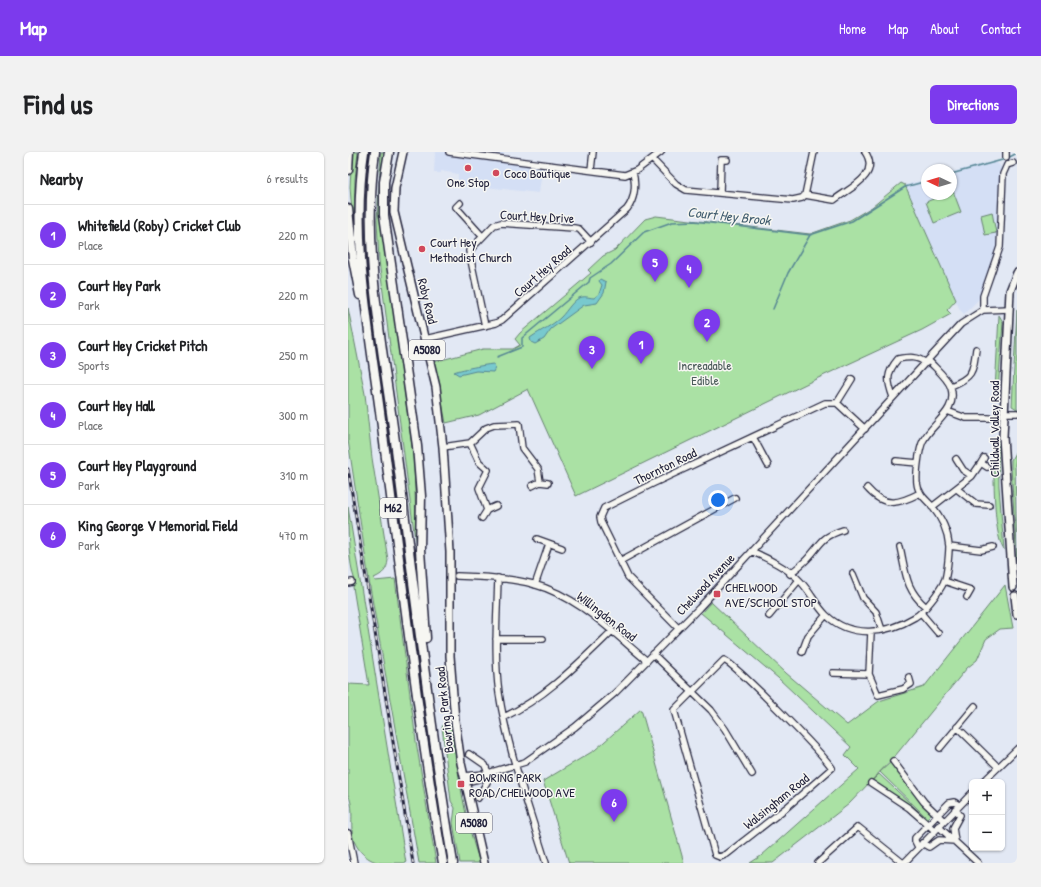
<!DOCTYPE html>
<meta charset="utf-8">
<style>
body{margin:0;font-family:"Patrick Hand",sans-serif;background:#f2f2f2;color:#202124}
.controls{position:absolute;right:12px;bottom:12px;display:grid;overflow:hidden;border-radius:6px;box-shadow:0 1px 3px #0004}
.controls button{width:36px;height:36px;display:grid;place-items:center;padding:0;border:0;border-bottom:1px solid #e0e0e0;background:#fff;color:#202124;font:20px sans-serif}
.compass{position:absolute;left:573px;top:12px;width:36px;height:36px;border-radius:50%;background:#fff;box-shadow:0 1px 3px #0004;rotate:274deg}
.you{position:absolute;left:370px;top:348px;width:14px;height:14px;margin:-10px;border:3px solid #fff;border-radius:50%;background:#1a73e8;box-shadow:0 0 0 6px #1a73e833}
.badge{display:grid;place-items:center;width:26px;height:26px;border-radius:50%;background:#7c3aed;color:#fff;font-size:13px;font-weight:700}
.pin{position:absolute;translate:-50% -33px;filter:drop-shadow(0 1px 2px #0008)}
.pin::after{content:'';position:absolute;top:21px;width:14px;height:12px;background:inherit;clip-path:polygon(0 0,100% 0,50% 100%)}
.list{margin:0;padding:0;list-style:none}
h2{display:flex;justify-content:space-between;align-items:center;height:52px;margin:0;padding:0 16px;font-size:17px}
h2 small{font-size:13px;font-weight:400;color:#757577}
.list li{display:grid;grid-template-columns:26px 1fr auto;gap:12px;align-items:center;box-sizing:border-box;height:60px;padding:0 16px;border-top:1px solid #e0e0e0}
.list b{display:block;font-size:15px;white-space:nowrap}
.list p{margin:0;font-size:13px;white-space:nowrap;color:#757577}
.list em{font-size:13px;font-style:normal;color:#757577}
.map{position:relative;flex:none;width:669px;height:711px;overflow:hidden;border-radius:6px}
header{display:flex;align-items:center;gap:24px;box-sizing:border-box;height:56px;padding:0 20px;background:#7c3aed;color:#fff}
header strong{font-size:19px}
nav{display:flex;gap:22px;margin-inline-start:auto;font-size:14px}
.intro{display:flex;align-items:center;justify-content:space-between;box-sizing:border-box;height:96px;padding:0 24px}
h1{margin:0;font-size:28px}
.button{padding:10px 18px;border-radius:6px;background:#7c3aed;color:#fff;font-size:14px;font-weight:700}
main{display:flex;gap:24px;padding:0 24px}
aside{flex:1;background:#fff;border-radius:6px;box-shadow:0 1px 3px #0004}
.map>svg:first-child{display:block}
</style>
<header>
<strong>Map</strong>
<nav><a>Home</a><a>Map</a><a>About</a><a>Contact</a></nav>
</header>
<div class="intro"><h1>Find us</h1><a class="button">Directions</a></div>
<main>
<aside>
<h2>Nearby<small>6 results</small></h2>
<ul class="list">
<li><span class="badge">1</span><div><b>Whitefield (Roby) Cricket Club</b><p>Place</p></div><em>220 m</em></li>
<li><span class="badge">2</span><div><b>Court Hey Park</b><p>Park</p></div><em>220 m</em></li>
<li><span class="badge">3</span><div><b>Court Hey Cricket Pitch</b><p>Sports</p></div><em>250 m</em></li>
<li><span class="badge">4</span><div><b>Court Hey Hall</b><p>Place</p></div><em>300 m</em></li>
<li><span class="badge">5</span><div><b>Court Hey Playground</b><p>Park</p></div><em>310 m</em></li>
<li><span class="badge">6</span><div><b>King George V Memorial Field</b><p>Park</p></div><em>470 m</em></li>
</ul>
</aside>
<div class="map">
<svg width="669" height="711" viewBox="0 0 669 711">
<rect width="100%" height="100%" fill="#e2e8f4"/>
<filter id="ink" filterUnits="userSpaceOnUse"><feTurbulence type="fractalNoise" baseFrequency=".025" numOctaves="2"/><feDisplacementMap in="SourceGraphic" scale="8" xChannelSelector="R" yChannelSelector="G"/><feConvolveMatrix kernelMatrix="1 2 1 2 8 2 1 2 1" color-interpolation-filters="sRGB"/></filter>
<g filter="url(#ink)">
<path fill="#d4dff5" d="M87 0H156L155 7 195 12 191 41 110 32V22L93 19V21H86Z
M647 9 654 16 656 54 651 97 631 147 616 162 612 158 583 96 557 33 579 27V42H603V20Z"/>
<path fill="#aae1a4" stroke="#668270" d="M4 0H10L7 27 6 86 2 35Z
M33 0H38L33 65 66 309 69 403 31 109 29 68Z
M553 31 557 33 608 148 599 158 603 162 574 178 468 227 228 344 180 237 131 263 98 271 86 210 135 197H165L172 193 167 187 172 181 243 121 240 118 255 104 267 98 297 67 308 64 462 82 502 68 524 55Z
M605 39 613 60 586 71 578 50 597 42H603Z
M644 60 648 81 637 83 633 63Z
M0 156 17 242 24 306 40 408C39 418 35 422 26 426L27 429 47 427 68 589 88 711H71L22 435 0 288Z
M669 158V257L664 254Z
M651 163 655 170 650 239H647Z
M646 288H650L651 334 656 398C644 381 646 311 646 288Z
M669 297 667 313 669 409 663 315V308Z
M0 355 58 711C50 711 41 711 33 711 18 709 4 694 4 678 3 665 6 655 0 642V532L21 533 5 435 7 429C0 409 0 378 0 355Z
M657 433 665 476 652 477 638 487 629 508 619 516 547 604 501 652 425 711H402L413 704 511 617 497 603 503 595 430 526 353 461 363 450 438 521 499 573 531 549 576 535Z
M293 557 336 711H221L195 629 247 598Z
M96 572 103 573C110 620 116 666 132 711H112L105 671 107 656 103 649 94 575Z
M543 610 585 660 579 666 532 620Z
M531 622 578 666 577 668 524 629Z"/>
<path fill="#78c9ce" stroke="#568693" d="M252 127 258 130 256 141 249 151 236 153 203 177 196 187 187 192 183 190 182 186C193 178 204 174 213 165 219 159 226 146 234 145 237 144 243 146 246 146L251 142 254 133 251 129Z
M146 212 147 216 145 220 128 219 111 223 106 220C109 218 141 212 146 212Z"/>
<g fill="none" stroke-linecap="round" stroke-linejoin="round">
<path stroke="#568693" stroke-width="1.5" d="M603 22 658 7 669 1
M425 157 440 121 462 83
M149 205 174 195V186L241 130 242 126 263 112 296 80 324 70 346 69 462 83 504 69 557 35 579 29"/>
<defs>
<path id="minor" d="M101 0 277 23 289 18 313 0
M658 0V5
M304 7 328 32 338 38 445 48 454 46 457 43 466 0
M243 18 245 0
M372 40 373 8H379
M457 43 486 48C502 36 533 23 517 0
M112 51 108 55 134 84
M635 158V144L652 95 655 22 659 13 665 11
M137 174 121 99 146 73 153 71 226 76 231 77 243 90
M77 187 148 171 154 168 279 57C287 47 288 32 285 21
M603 234C625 225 625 220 628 197
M545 245C539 229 538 221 550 207 561 205 569 204 578 211
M489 251 504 227
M599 259 618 266H641
M656 261H669
M405 285 420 313
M122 291 131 310 140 318 131 336 139 358
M95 295 122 291 138 276 146 273 171 272 174 296 190 317 192 330
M636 306 633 311 639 315
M608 307 615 318 624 324
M548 309 570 311
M192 330 200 331
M184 334 192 330
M519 336C536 356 551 352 572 341
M609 337 628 352 641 353
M584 355 624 324 633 311
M139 358 148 354
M134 366 139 358
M189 387 214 396
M601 394 633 398 645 395
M552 395C558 421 557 437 578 455
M403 399C417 405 443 418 452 429 462 439 468 453 478 463 503 487 539 482 567 465 576 460 591 440 596 430 599 424 601 402 601 394 600 379 593 365 583 353 577 347 570 341 569 331 568 322 571 297 575 289 584 271 610 259 603 236 600 226 587 216 580 208
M272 409 387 346
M442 422C449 416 456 411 461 405 475 389 474 385 495 378
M505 422 515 446 528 460 534 478
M109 424C135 425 161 426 185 432 230 444 264 480 299 509
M150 426C149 464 146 504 151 541 160 600 181 655 198 711
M596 429 623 438 619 445
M0 431 4 430
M187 433 201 392
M573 461 590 481
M421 464 451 428
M330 476 280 425 253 370 252 365 256 356 304 332 477 251H489L517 277
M523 480 521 522 530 543 555 537 563 532 561 525
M148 487H195
M454 500 460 484 478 463
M305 502 363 558 377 577 404 622
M376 508C387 512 475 602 484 616L438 656 379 702 372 705 367 703 326 558Z
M485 521 521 522
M156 565C197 546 231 511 264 479
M609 575 650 615
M592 596 627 554
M121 602 137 613 140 621
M545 609 576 650 596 669
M116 624 137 622 177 610 227 575 267 541 351 456 613 172 635 158 661 157
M118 630 130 627 137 622
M635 630 669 597
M523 631 561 656 586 678
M130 646 139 630 138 622
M590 674 630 711
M0 681 6 711
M574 691 581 695 591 688 607 689 605 676 612 663 607 657
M570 695 567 689V686L601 651 606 650 611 653
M470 711 510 675 555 711
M556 711 624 641"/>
<path id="major" d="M55 0 47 36 46 60 88 235 95 295 102 400V504L107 569 113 611 136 711
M665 435 655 285 662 139 669 121
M667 444 669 462"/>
<path id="highway" d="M16 0C2 93 24 190 35 283 54 426 70 569 95 711
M27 0C13 94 36 203 48 297 66 435 82 574 105 711
M41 0 36 30V63L69 294 73 344 72 398 78 486
M0 18 1 0
M0 57 5 107 12 143"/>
</defs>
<use href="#minor" stroke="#22223b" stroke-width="8"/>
<use href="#major" stroke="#22223b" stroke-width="10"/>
<use href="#highway" stroke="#22223b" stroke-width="11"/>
<use href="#minor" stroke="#f6f6f2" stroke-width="5.5"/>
<use href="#major" stroke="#f6f6f2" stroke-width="7"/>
<use href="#highway" stroke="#f6f6f2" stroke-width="8"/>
<defs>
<path id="rail" d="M0 317 65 711"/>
</defs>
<use href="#rail" stroke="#22223b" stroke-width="3"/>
<use href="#rail" stroke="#f6f6f2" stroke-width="1.5" stroke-dasharray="4.5" stroke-linecap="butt"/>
</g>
</g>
<g fill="#d1495b" stroke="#f6f6f2" stroke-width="1.5">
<circle cx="120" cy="16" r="4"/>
<circle cx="148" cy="21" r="4"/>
<circle cx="74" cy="97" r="4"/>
<rect x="365" y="438" width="8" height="8" rx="2"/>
<rect x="109" y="628" width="8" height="8" rx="2"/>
</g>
<g text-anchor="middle" stroke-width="3" stroke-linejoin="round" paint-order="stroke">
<g fill="#f6f6f2" stroke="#626272" stroke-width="1">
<rect x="61" y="188" width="36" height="20" rx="3"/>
<rect x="32" y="346" width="26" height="20" rx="3"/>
<rect x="108" y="661" width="36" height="20" rx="3"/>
</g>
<g font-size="12" font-weight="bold" fill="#22223b">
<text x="79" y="202">A5080</text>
<text x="45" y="360">M62</text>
<text x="126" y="675">A5080</text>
</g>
<g font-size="13" fill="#22223b" stroke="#f6f6f2" text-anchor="start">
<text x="156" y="26">Coco Boutique</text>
<text x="120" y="35" text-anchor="middle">One Stop</text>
<text x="82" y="95">Court Hey<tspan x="82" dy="15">Methodist Church</tspan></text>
<text x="377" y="440">CHELWOOD<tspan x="377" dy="15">AVE/SCHOOL STOP</tspan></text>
<text x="121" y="630">BOWRING PARK<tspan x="121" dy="15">ROAD/CHELWOOD AVE</tspan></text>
</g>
<g font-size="13" fill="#22223b" stroke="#f6f6f2">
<text transform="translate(189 64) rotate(3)" y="5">Court Hey Drive</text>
<text transform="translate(194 119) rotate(-41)" y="5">Court Hey Road</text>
<text transform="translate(80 149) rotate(76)" y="5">Roby Road</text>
<text transform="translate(646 277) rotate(-90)" y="5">Childwall Valley Road</text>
<text transform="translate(317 314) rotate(-26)" y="5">Thornton Road</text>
<text transform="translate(357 432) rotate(-47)" y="5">Chelwood Avenue</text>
<text transform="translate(259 464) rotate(38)" y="5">Willingdon Road</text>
<text transform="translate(96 558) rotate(-96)" y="5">Bowring Park Road</text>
<text transform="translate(428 649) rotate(-39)" y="5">Walsingham Road</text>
</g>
<g font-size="13" fill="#4b5b5a" stroke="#f6f6f2">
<text x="357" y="218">Increadable<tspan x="357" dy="15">Edible</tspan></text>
</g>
<g font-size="14" font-style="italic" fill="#405c6e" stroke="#f6f6f2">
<text transform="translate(381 64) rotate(6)" y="5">Court Hey Brook</text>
</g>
</g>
</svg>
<div class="controls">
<button>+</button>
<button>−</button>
</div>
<svg class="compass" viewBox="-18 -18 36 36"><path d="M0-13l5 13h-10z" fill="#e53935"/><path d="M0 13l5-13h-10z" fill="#757577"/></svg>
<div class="you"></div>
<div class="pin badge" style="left:293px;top:212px">1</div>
<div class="pin badge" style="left:359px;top:190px">2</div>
<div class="pin badge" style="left:244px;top:217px">3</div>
<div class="pin badge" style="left:341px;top:136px">4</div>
<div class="pin badge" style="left:307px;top:130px">5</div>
<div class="pin badge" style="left:266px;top:670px">6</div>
</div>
</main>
